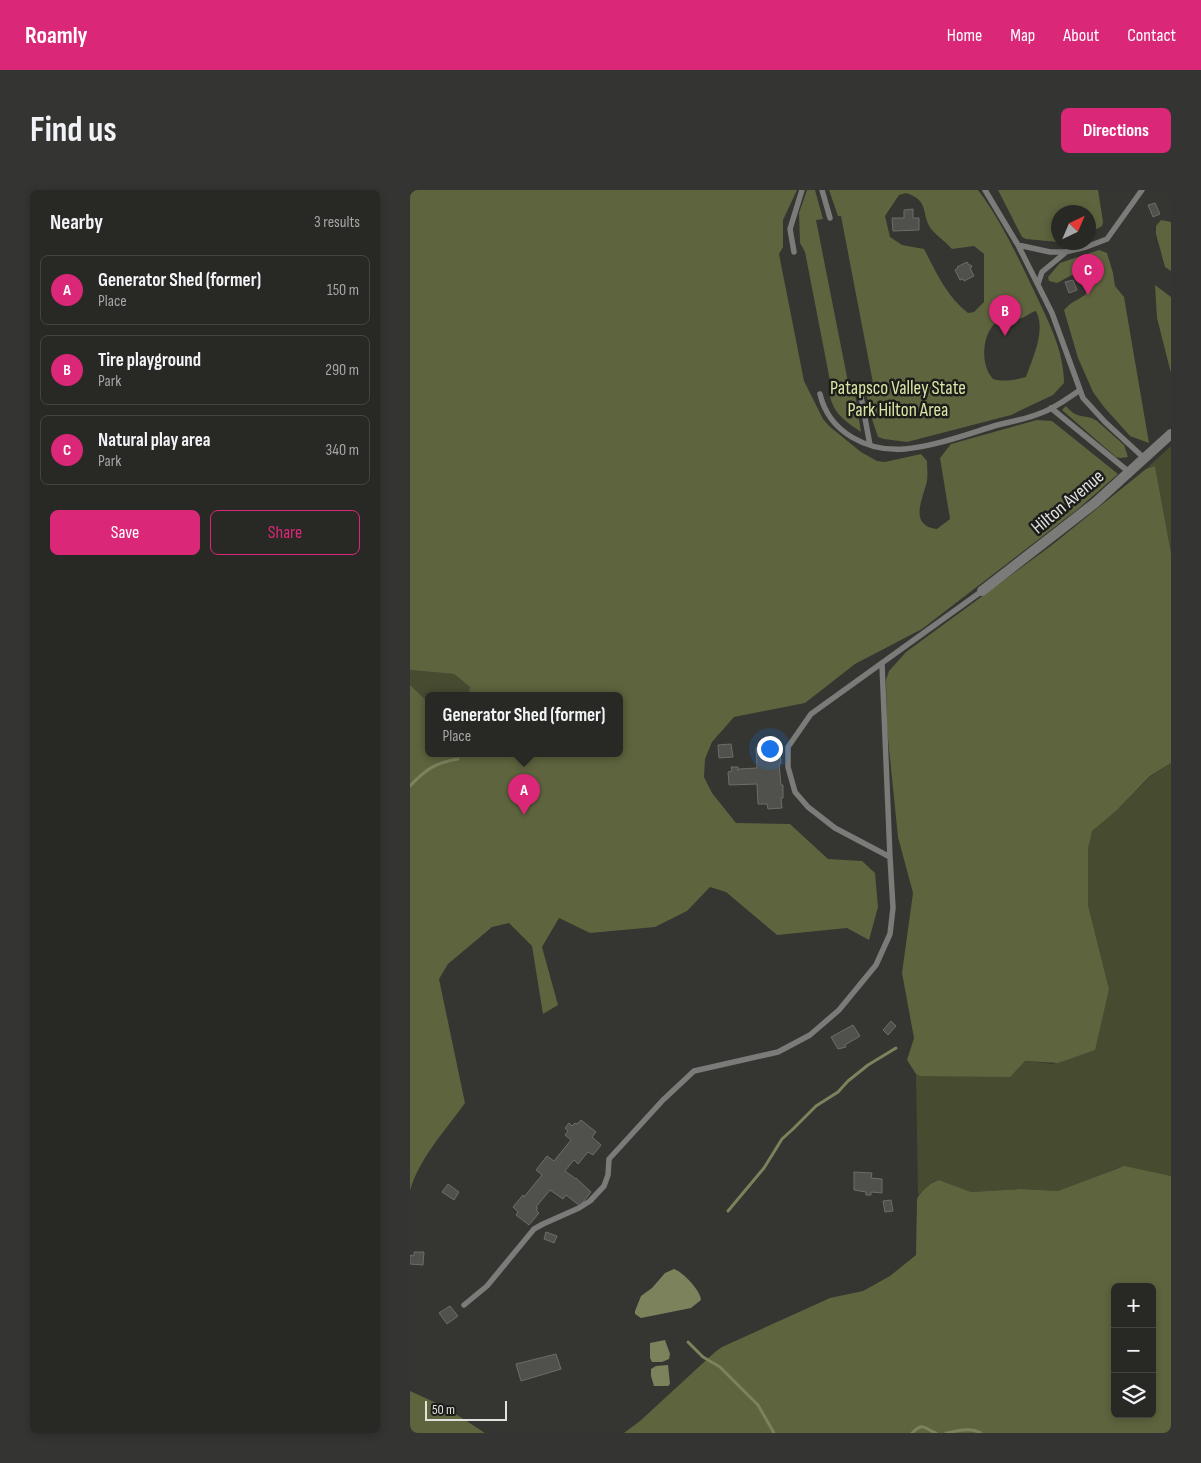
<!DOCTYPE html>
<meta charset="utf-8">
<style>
body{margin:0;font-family:"Sofia Sans Condensed",sans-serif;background:#343432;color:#f1f3f6}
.controls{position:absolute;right:15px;bottom:15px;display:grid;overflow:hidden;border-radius:8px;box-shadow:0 2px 8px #0003}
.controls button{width:45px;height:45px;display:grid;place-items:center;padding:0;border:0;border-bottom:1px solid #444442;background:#282825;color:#f1f3f6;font:25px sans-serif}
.compass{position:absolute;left:641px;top:15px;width:45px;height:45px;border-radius:50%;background:#282825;box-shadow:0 2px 8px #0003;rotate:44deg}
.scale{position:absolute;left:15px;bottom:12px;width:82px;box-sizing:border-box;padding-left:5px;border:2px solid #e1e1de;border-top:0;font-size:14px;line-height:18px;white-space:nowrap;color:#e1e1de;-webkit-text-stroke:4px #1c1d1b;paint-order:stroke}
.you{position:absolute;left:359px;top:558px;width:18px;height:18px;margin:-12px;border:4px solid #fff;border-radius:50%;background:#1a73e8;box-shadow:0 0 0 8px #1a73e833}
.badge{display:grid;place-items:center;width:32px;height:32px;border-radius:50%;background:#db2777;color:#fff;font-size:16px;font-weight:700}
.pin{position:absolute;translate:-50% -41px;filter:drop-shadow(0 1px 2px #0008)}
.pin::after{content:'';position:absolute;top:26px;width:18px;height:15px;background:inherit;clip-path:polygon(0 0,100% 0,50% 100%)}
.popup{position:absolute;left:15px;top:502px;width:198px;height:65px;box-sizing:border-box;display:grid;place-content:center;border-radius:8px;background:#282825;filter:drop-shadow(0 1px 4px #0005);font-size:16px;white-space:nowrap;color:#a5a6a7}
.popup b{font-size:19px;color:#f1f3f6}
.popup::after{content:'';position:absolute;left:50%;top:100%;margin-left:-10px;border:10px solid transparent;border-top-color:#282825}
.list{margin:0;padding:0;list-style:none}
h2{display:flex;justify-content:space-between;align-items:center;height:65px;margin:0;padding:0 20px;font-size:21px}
h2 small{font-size:16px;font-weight:400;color:#a5a6a7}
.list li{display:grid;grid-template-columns:32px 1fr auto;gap:15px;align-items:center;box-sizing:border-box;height:70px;margin:0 10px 10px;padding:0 10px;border:1px solid #444442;border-radius:8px}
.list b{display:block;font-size:19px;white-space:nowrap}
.list p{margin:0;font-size:16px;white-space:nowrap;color:#a5a6a7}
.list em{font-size:16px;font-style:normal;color:#a5a6a7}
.actions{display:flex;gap:10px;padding:15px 20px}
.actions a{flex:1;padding:11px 0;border:1px solid #db2777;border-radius:8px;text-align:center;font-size:18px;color:#db2777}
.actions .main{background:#db2777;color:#fff}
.icon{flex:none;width:28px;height:28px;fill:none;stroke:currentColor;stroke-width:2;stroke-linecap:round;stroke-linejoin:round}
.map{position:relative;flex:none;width:761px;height:1243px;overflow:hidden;border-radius:8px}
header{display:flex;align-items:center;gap:30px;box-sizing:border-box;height:70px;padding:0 25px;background:#db2777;color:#fff}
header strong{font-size:24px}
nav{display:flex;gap:28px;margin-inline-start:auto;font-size:18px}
.intro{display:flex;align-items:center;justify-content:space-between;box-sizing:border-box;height:120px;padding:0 30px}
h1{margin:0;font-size:35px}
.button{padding:12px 22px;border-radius:8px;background:#db2777;color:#fff;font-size:18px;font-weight:700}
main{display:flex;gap:30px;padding:0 30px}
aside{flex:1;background:#282825;border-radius:8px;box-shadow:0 2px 8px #0003}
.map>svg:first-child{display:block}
</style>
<header>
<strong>Roamly</strong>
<nav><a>Home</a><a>Map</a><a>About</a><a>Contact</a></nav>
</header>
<div class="intro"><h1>Find us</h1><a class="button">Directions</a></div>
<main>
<aside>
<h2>Nearby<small>3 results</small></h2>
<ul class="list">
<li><span class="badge">A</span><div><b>Generator Shed (former)</b><p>Place</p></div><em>150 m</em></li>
<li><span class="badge">B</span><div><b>Tire playground</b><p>Park</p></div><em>290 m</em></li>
<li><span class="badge">C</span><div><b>Natural play area</b><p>Park</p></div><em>340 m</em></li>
</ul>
<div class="actions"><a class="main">Save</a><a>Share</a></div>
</aside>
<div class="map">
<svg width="761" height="1243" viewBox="0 0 761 1243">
<rect width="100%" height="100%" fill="#353531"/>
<path fill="#474c31" d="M761 256V363L745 276 736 279Z
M0 480 44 484 60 497 58 506H19V513L17 512 0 495Z
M761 573V986L710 977 649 1001 611 999 561 1002 529 990 524 991 508 1005 506 884 510 886H550L615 871 644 874 699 799 678 715V659L681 641 707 620 741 586Z"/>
<path fill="#5e643e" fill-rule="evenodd" d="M0 0H387L373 30V57L369 64 394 191 413 229 419 236 451 262 467 271 475 272 511 264 517 271C517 277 518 284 517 291 513 309 498 336 527 339L540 329 530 268 541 254 627 230 642 231 708 284 668 319 512 439 445 474 395 513 324 527 302 552 295 569 294 587 302 603 326 633 380 634 418 669 452 671 465 683 468 717 459 750 437 738 367 745 316 702 300 697 277 721 245 737 180 743 149 728 132 757 148 815 133 824 122 756 99 733 82 737 38 774 29 789 55 913C36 940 9 968 0 1001V495L19 513V564H209V506H58L60 497 44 484 0 480Z
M397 0H405L413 29 406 30 439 197H444L451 242C434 230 423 224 419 202L422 201 395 62 390 53 389 23Z
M419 0H568C592 32 609 69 626 105 639 133 654 161 654 193L643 205 601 225 497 252 474 249 468 247 460 223 455 195 463 193 431 26H428ZM496 3C521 11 510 25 522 40 528 47 536 52 542 59L564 56 574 64V112L564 122 558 123C537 107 526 82 514 59L492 55 480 47 475 26 489 5ZM626 121C636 141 623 167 616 187 605 190 594 192 583 189 570 175 572 146 585 133 592 127 603 131 612 128 617 126 621 122 626 121Z
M588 0H688L693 32 692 36 679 43 678 22H648V52L616 49 612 47Z
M751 30 761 32V81L755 77 746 44V36Z
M689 60 697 63 703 83 705 96 714 107 739 253 720 246 694 217 683 202 668 168 654 120 660 114 675 105C679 98 677 91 671 85H662L647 93 639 91 638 87 650 73Z
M745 95 761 107V183L747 128Z
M656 216C668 231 676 223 687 231L714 255 718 267 710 268 706 267 652 220Z
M745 276 761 363V573L740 586 707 620 682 641 678 659V715L699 799 685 860 648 873 615 871 600 887 510 886 506 884 497 870 504 848 492 783 503 703 488 647 477 539 476 490 479 481 496 462 642 355 736 279Z
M714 976 761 986V1243H214L230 1231 305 1162 312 1157 420 1108 453 1101 480 1086 506 1065 507 1009C510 1002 521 992 529 990L561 1002 611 999 648 1001ZM705 1097H742V1224H705Z
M0 1201 35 1217 75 1243H0Z"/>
<path fill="#7c835c" d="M264 1079C273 1082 291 1101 291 1110L281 1118 231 1128 225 1124V1121L231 1106 242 1098 255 1083Z
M255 1150 260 1164 259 1169 252 1172H242L240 1168V1153Z
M258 1175 260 1194 258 1196H244L241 1186V1179L246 1176Z"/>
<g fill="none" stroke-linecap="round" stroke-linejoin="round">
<path stroke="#7c835c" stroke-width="3" d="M0 596C16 579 25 573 48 569
M318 1021 354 978 372 949 383 939 406 916 428 902 438 891 458 875 486 858
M278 1152 293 1167 310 1177 348 1215 364 1243
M502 1243C514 1231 514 1239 526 1243
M536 1243C548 1241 560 1237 571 1243"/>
</g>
<path fill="#50504c" stroke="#6c6d68" d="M745 13 750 24 743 27 738 15Z
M503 19V28H509V40L483 41 482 28H494V20Z
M557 72 559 75H561L562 77 560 78 564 86 554 91 553 89 550 90 545 80 548 78 547 77Z
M663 90 667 100 659 103 655 92Z
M321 554 323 567 309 568 308 555Z
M369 556 371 573 369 574 371 595H373V608H371L372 618 358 619 357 614H348L347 594 319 595 318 582 322 581 321 577H328V581L329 579 347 578 346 558Z
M481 831 486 836 478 845 473 840Z
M443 835 450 846 435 855 436 857 428 859 421 847Z
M171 930 186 942 182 947 191 955 183 965 178 962 168 974 164 970 155 981 166 989V988L181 1002 170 1016 156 1005 153 1009 140 1000 126 1017 128 1018 126 1020 129 1023 119 1035 106 1025 108 1022 103 1017 113 1005 114 1007 132 985 126 980 137 966 144 971 161 950 155 945 158 941 155 938 159 933 162 936 165 933 167 934Z
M444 982 462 983 461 988 472 989V1003L461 1002V1005H456V1002L444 1000Z
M38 994 49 1002 44 1010 32 1002Z
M481 1010 483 1021 475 1022 473 1011Z
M136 1042 147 1046 144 1053 134 1049Z
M4 1062H14L13 1075 0 1074V1065L4 1066Z
M40 1116 48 1126 37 1134 29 1123Z
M146 1164 151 1179 111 1191 106 1174Z"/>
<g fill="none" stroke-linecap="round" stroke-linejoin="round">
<path stroke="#7b7c7a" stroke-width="5.5" d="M412 0 420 28
M575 0 608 55 642 123 673 208 695 232 734 268
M608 55 640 62H655L676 57 697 49 732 0
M384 62 380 39 392 0
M628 94 632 82 655 63
M449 196 460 255
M410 204C419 243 458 262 495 259 525 256 555 245 584 236 599 232 617 229 631 223 645 218 658 208 670 200
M641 218 719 282
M472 474 480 667
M54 1115 77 1096 124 1039 133 1034 169 1018 180 1011 194 996 198 985 199 969 253 910 284 881 368 862 400 845 429 820 466 775 480 744 483 718 480 667 425 638 398 617 385 602 378 577V557L401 524 572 401"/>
<path stroke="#7b7c7a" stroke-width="10" d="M572 401 685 313 761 244"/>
</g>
<g text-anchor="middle" stroke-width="5" stroke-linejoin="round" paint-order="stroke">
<g font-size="19" fill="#dbe6a4" stroke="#1c1d1b">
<text x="488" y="204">Patapsco Valley State<tspan x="488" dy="22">Park Hilton Area</tspan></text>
</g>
<g font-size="19" fill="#e1e1de" stroke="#1c1d1b">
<text transform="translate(657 311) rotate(-40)" y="7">Hilton Avenue</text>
</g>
</g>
</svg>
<div class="controls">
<button>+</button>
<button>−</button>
<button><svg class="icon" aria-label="layers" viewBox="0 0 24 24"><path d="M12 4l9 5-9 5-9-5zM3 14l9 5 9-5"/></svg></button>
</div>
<svg class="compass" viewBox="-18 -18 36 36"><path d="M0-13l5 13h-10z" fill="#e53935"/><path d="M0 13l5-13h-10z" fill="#a5a6a7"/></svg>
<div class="scale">50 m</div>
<div class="you"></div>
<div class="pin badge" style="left:114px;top:625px">A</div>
<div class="popup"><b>Generator Shed (former)</b>Place</div>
<div class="pin badge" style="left:595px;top:146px">B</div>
<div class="pin badge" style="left:678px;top:105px">C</div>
</div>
</main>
